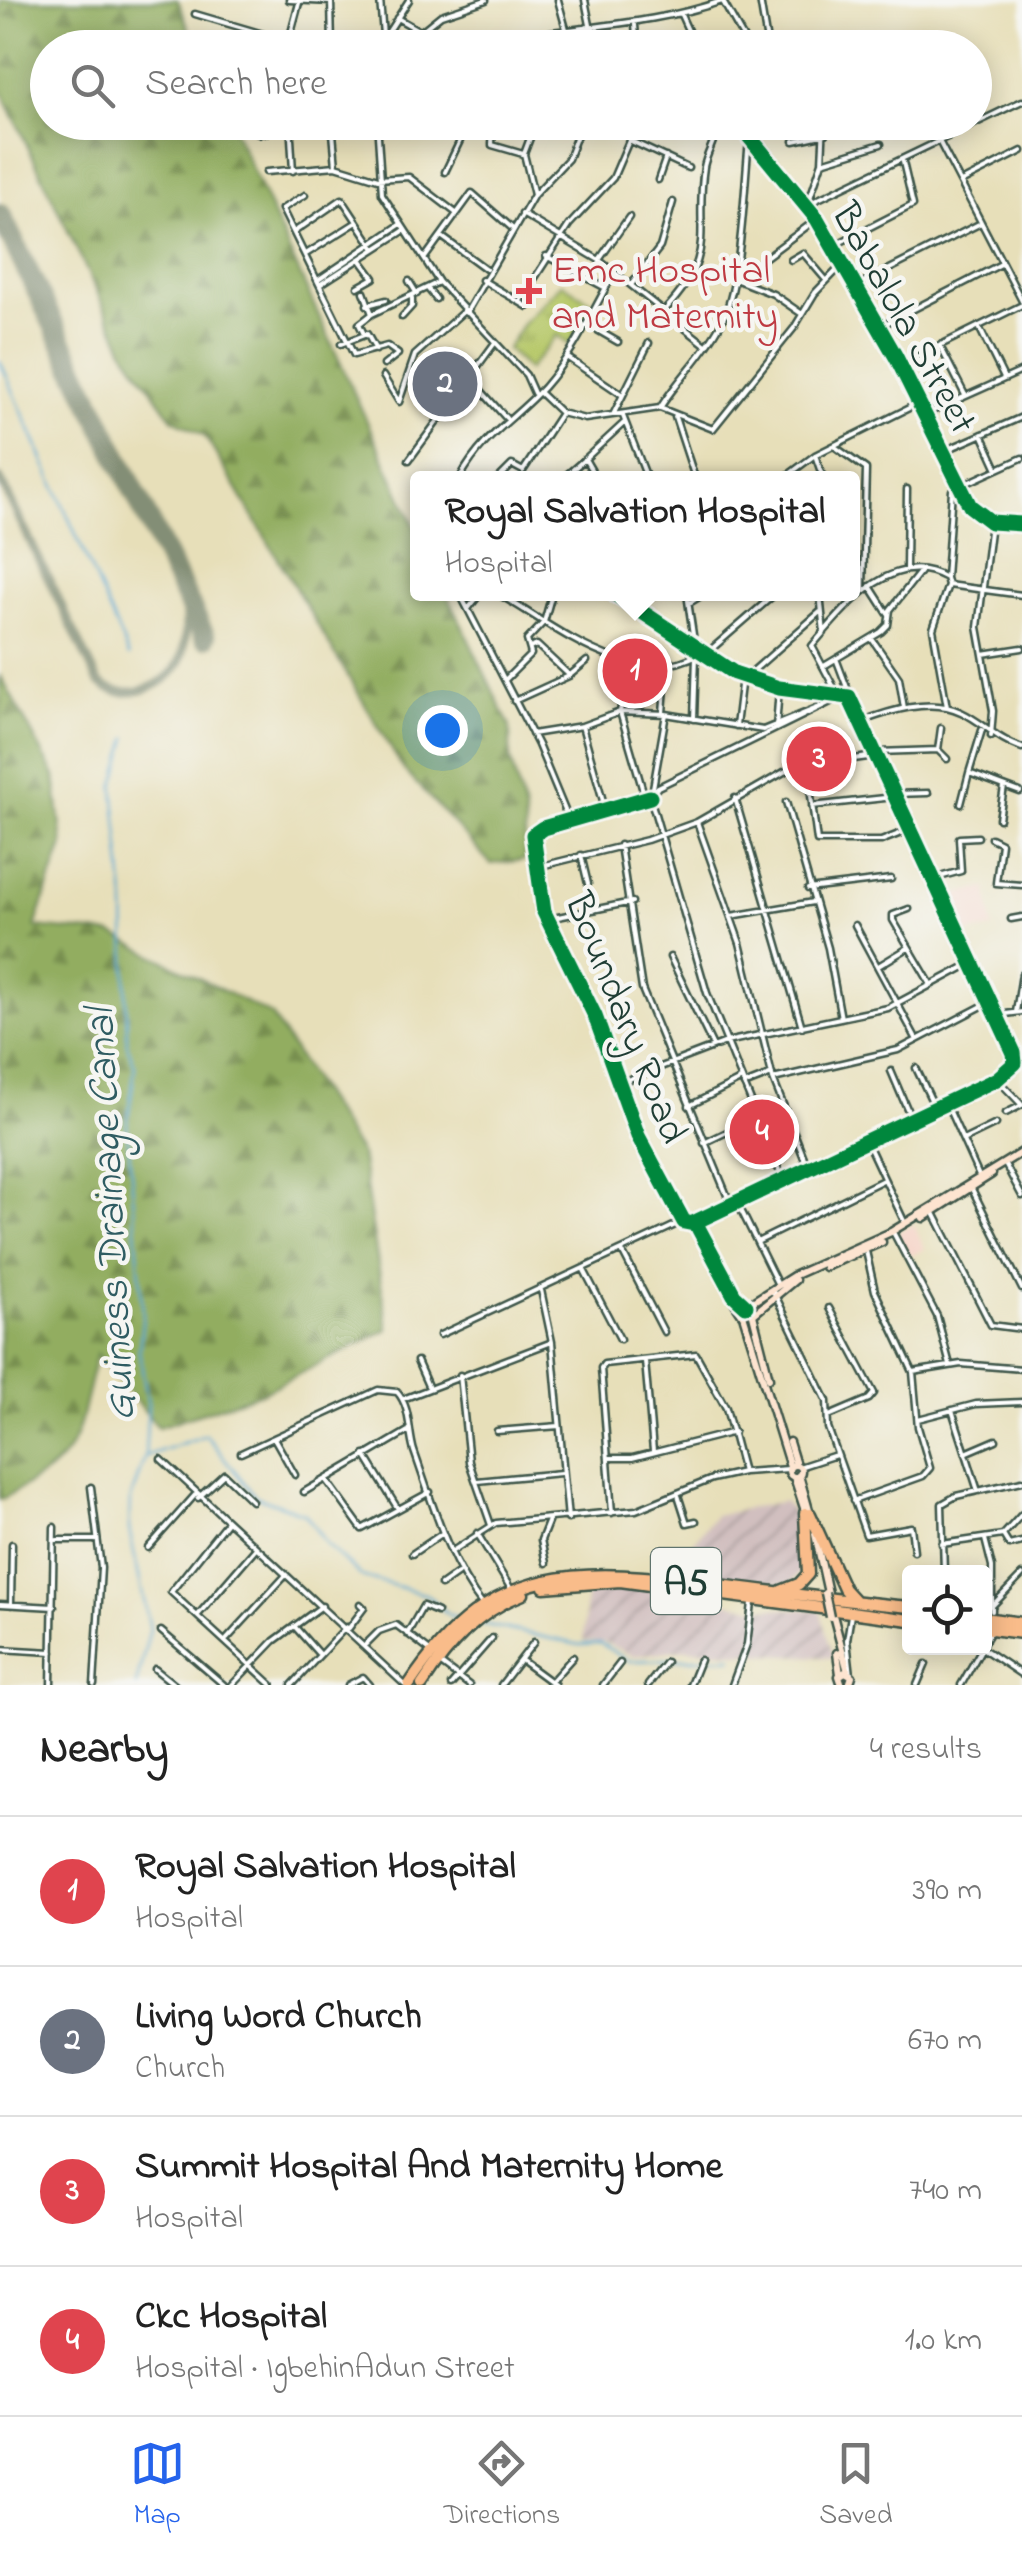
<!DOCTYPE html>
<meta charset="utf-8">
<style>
body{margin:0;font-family:"Indie Flower",sans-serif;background:#f6f6f6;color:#222}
.controls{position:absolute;right:30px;bottom:30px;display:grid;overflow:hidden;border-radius:10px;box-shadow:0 5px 25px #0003}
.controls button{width:90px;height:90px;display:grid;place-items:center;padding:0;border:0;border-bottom:2px solid #e0e0e0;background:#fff;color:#222;font:50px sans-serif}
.you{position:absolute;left:442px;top:730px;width:35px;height:35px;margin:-25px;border:8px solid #fff;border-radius:50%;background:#1a73e8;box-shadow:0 0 0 15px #1a73e833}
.badge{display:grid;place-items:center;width:65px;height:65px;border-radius:50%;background:#2563eb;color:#fff;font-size:32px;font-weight:700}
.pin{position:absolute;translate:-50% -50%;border:5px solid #fff;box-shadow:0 2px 10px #0006}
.popup{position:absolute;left:410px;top:471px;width:450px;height:130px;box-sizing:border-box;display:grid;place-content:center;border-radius:10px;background:#fff;filter:drop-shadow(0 2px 8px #0005);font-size:32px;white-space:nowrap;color:#767676}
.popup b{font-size:38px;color:#222}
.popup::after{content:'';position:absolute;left:50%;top:100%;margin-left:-20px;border:20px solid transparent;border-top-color:#fff}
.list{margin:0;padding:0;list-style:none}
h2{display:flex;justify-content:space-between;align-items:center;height:130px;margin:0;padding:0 40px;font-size:42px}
h2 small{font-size:32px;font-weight:400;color:#767676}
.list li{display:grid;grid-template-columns:65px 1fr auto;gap:30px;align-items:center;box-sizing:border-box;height:150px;padding:0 40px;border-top:2px solid #e0e0e0}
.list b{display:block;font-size:38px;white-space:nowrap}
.list p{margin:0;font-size:32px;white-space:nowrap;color:#767676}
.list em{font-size:32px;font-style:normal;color:#767676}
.icon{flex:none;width:55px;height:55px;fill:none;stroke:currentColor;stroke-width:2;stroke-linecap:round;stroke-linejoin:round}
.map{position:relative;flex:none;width:1022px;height:1685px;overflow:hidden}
.search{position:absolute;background:#fff;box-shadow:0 5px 25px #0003;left:30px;right:30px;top:30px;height:110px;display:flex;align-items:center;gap:25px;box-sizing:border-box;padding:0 35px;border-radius:55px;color:#767676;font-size:38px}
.sheet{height:730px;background:#fff}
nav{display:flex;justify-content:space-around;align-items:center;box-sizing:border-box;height:140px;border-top:2px solid #e0e0e0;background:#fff;font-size:28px;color:#767676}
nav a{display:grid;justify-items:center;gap:5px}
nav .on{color:#2563eb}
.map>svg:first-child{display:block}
</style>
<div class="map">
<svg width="1022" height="1685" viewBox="0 0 1022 1685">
<defs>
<pattern id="industrial-furrows" width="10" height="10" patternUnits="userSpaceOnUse" patternTransform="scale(2.5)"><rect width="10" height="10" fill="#d1bfbf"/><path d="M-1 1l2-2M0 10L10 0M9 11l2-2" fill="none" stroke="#a99c9c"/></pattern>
<pattern id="grass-tufts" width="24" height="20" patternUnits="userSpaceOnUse" patternTransform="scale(2.5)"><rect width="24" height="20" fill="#b8c96c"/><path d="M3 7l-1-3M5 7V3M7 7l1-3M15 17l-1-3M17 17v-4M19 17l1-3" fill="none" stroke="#95a45a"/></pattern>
<pattern id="forest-firs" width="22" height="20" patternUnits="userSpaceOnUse" patternTransform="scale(2.5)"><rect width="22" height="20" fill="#92ad60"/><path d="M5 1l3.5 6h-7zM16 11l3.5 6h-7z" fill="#778e50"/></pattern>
</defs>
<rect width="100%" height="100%" fill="#f6f6f2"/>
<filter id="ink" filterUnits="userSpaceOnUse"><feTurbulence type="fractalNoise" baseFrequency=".01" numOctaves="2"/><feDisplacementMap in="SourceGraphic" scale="20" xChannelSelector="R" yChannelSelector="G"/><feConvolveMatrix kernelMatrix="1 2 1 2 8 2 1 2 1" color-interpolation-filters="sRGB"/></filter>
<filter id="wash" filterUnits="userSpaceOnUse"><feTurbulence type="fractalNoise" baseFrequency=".0048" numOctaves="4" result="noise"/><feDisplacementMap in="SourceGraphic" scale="40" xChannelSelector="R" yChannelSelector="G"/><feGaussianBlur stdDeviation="2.25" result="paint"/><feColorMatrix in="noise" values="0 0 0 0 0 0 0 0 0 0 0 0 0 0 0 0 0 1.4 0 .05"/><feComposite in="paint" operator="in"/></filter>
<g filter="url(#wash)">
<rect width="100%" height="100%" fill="#e7dfb9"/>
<path fill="#f6d2c5" d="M987 888 993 929 961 934 945 896Z
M913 1224 925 1249 909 1257 896 1233Z"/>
<path fill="url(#industrial-furrows)" d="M784 1501 793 1513 805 1565 790 1585 669 1572 715 1515Z
M632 1585 753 1607 820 1610 833 1658 686 1649 633 1656 604 1642 583 1641 586 1594Z"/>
<path fill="url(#grass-tufts)" stroke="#6c8350" stroke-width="2.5" d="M562 283 591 302 570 345 557 335 528 370 507 349 523 324Z"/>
<path fill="url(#forest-firs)" stroke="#58754a" stroke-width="2.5" d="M0 0H178L196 47 48 48V122L231 123 417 531 418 594H447L510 727V759L525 811V860L491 864 404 770 205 436 172 418 126 353 0 88Z
M0 675 55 776 63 845 35 927 112 934 271 1015 361 1155 388 1329 261 1393 158 1427 97 1354C72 1444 90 1452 0 1500Z"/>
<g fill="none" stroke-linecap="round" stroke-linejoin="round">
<path stroke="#53a5ce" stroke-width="2.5" d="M0 361 129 656
M128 738 114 788 125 900 127 1045 135 1066 127 1126 143 1313 139 1351 148 1404 145 1456 130 1501 129 1529 150 1629 136 1685
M146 1456 206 1435 255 1496 305 1514 327 1545 361 1576 427 1595 449 1615 461 1618
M478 1623 580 1645 600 1643 628 1661 733 1657"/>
<path stroke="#838e76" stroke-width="9" d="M0 479 98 681C118 704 168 689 180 661 187 644 187 615 184 597"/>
<path stroke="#838e76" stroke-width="22" d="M0 214 205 637"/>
</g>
</g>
<g filter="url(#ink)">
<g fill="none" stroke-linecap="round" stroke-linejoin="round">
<defs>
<path id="street" d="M289 0 331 2
M331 0 332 48
M380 0 383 35
M558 0 566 29
M585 0 590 25
M722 0 749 48
M760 0 768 48
M195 14 287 41
M681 15 696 48
M397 18 418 30 430 48
M635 25 637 48
M587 27V48
M287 48 299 3
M378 48 409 0
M400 48 441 15 486 0
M466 48C551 25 639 30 722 1
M558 48 559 33
M290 122 293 171
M332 122 336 166
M377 122 382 194 439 282 526 375 534 393
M493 122 492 145 523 154
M695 122 697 132
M737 122 817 219 896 357 970 506 991 522 1022 524
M259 134 314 122
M631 141 688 168
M794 141 826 134
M939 141 1022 301
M822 162 881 144
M266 172 336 166 378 179 409 177 456 213
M445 172 469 122
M658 180 666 157
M961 182 1022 151
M305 195 282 209 354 355 387 346 398 354 384 365
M534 195 524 154 536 122
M808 204 1022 101
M808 204 822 162 824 122
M522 214 599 260 706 345
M294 232 342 199 375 249
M441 236 486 269
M833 246 913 205 903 162
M306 254 357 222
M546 256 604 287
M424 259 472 193 513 229
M599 260 629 217
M762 260 817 219
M791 260 803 253 826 280
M732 278 773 294 802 314
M318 280 401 224
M482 280 528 307
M409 281 417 294
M321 284 405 230
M631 285 660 247 673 202
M856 286 979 224
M358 287 374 278 360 259
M428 289 436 299
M364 292 372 314 439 282
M520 301 569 225 613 178 637 122
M367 305 386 300
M665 310C719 252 694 234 704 167 707 151 717 139 718 122
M466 313 534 195 568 159 582 122
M402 317 412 306V298
M587 324 618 342
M881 326 1001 264
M980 329 1004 378
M364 334 359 324 372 314
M341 344 367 334 376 350
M940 346 965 395
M568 358 621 394
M900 365 1022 305
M383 376 399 402 415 355 464 311
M469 377 506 418
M539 392 561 413 585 419 660 408 713 429 794 328 815 293 843 264
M660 408C678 379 704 355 720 325 742 287 744 186 749 140
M926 414 1022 371
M613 415 649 343
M623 416 647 478
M675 417 695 478
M982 434 998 469
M834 446 866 469 863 590
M944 451 1022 417
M815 455 823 478
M585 459 625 422
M409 460 494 344
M460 478C483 435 515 419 544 387 574 353 592 312 614 273
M499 478 512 465 523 471 561 413
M563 478 585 459 596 478
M784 478 815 455 919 403
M991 523 978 627 993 711 991 736
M906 569 907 489
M946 578 952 490 1022 458
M870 586 888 614
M460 594 538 745 569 820
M498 594C554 625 633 694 700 653
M687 594 695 648
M820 594 824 633
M691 602 704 594
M468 609 480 594
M872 639 899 678 904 708
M530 648 537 645 568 674
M707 653 775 594
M983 654 1022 648
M837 661 851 698
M628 662 620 712 645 798
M824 666 881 632 888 625 890 610 920 572
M745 678 820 612
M506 679 531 654 527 640 544 622 552 594
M837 693 812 646C843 610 892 546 946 578L948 585 1022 595
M514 701 569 676 587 661
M947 707 933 629 948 585
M663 713 665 687
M694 719 696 656
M860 722C889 711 931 697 961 712 983 722 996 739 1022 748
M582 726 605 808
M736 726 742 677
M776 728 779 688
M982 730 969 773 1020 792
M532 734 582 726 620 712 666 714 763 730 822 706
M938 750 941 728
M877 752 938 750 947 759
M807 766 817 841H881L909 830
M653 788 666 714
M893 794 928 793
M650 797 543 828 533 835 544 912 595 1016 638 1136 684 1222
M735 798 802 1027
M786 802 828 948 841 1018
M961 804 969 773
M812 806 894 797
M999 819 1004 787
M697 822 740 943 773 1079 808 1168
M991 838 1001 843 996 883 1022 885
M620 845 642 989 731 1205
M581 855 588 884
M537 867 647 840 697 822 791 768 875 756
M936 878 961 871 959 838 978 837
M808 889 891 879
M909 909 893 915V920L930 983
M731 916 813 902
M548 919 632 902
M1011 919 1022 917
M855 925 917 1040
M670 957 713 1046
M880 965 908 948
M1016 1012 1022 974
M997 1015 1022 1012
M916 1068 935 1108
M891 1071 911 1118
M773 1079 898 1050 988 1003
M997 1079 1022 1105
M619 1083 726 1042 888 1008 972 963
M744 1085 772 1074
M946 1103 979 1176
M689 1106 742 1079
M1006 1113 1022 1105
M965 1139 996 1124
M866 1140 904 1221
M704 1143 758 1117
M1006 1166 1022 1196
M783 1180 707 993 650 797 658 787 839 698
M971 1187 1022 1289
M737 1202 778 1285
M933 1211 991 1325 1022 1329
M894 1234 937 1316 950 1365
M757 1242 883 1180
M622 1251 664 1332
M584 1270 620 1339
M541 1290 552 1342 568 1519
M774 1293 827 1401 828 1428 866 1535 911 1527 914 1551
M829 1308 874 1393 869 1399 829 1416
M440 1335 682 1222 694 1224
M417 1361 428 1386
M645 1361 653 1451
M913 1372 961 1364 1022 1369
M460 1375 469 1462 491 1525
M403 1399 552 1342
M952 1410 978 1491
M918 1419 976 1404 1022 1402
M497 1431 559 1426
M274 1438 295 1475
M968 1452 996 1440
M241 1453 378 1390 397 1392C411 1407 408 1432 414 1451 433 1505 448 1561 484 1607
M365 1455 398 1509
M608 1458H632L734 1432
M161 1459 405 1685
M799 1467 836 1455
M326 1479 362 1529 430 1492
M477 1481 561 1473
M91 1487 101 1568 94 1685
M304 1492 408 1431
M678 1495 687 1523 696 1521
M198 1498 224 1474 252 1501
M853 1501 923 1476 930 1468 918 1427 913 1372 875 1291 866 1251
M612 1513 601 1368 604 1364 696 1354 726 1408 743 1472
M226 1523 171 1592 272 1685
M477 1533 511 1589
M1003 1535 1009 1545 1022 1542
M985 1539 992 1567V1611
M57 1540H97
M942 1544 1003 1535 1022 1514
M148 1548 195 1495
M451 1552 496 1523 636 1510 712 1479 743 1472 789 1469
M412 1554 443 1533
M546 1563 541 1540 549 1520
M944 1572 942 1504 956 1496 1022 1481
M441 1585 458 1573
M0 1604 54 1607
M11 1605 12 1544
M993 1605 1022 1575
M198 1615 256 1548
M851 1615 847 1640 851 1675
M295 1627 318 1653
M349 1628 364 1608 360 1604
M161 1631 224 1685
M407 1634 423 1606 437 1612
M227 1639 286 1575
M984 1643 990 1633
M366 1644 379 1631 396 1625 430 1651
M982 1648 1022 1675
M0 1649 52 1652
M521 1660 555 1685
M441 1664 469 1685
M155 1669 175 1685
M51 1685 54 1527
M232 1685 274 1641 322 1606
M292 1685 346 1627
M348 1685 363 1677 370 1685
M451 1685 492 1638
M501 1685 534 1642
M548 1685 573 1657
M603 1685 620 1663
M648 1685 666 1662
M690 1685 700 1660
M732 1685 747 1644 752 1603
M917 1685 926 1664
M961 1685 982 1648"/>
<path id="secondary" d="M615 594 734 673 779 688 849 697 1014 1053 1015 1063 997 1079 695 1222 734 1295 746 1306
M923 1218 992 1174
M825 1267 882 1242
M728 1293 742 1314
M746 1306 795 1275 891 1232 1022 1152
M754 1314 795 1280
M743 1315 790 1467
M753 1315 769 1378
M789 1442 796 1465
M789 1471a6 6 0 1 1 12 0a6 6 0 1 1-12 0Z
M799 1475 811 1517
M794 1477 806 1514
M815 1534 828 1593
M833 1615 848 1672
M837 1653 840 1674
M842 1685 839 1676 845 1672 852 1676 849 1685"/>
<path id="highway" d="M810 1514 844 1589 855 1601
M544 1587 620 1581 910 1620
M781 1591 799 1584 808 1574 805 1513
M984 1618 1022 1623
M984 1628 1022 1633
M409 1685C493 1557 585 1569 719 1585 783 1593 846 1601 910 1607
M422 1685C447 1646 478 1611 523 1594"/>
</defs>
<use href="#street" stroke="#3d5548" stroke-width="9"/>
<use href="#secondary" stroke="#3d5548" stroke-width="11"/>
<use href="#highway" stroke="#3d5548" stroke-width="15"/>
<use href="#street" stroke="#fff" stroke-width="4"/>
<use href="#secondary" stroke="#fde4d0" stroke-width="6"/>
<use href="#highway" stroke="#f9bc8a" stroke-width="10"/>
<defs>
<path id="secondary-bridge" d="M825 1593 830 1617"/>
</defs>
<use href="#secondary-bridge" stroke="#3d5548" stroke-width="11" stroke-linecap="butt"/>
<use href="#secondary-bridge" stroke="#fde4d0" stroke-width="6"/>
<defs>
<path id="cycleway" d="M737 122 817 219 896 357 970 506 991 522 1022 524
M615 594 734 673 779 688 849 697 1014 1053 1015 1063 997 1079 695 1222 734 1295 746 1306
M650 797 543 828 533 835 544 912 595 1016 638 1136 684 1222 694 1224"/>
</defs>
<use href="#cycleway" stroke="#f6f6f2" stroke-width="21"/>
<use href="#cycleway" stroke="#00873e" stroke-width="15"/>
</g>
</g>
<path fill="#e0444e" stroke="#f6f6f2" stroke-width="4" d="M524 276h10v10h10v10h-10v10h-10v-10h-10v-10h10z"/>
<g text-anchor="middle" stroke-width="9" stroke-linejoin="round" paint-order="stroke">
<rect fill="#f6f6f2" stroke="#60746d" stroke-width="2.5" x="651" y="1548" width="70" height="66" rx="8"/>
<g font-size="38" font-weight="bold" fill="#1f3d34">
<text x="686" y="1594">A5</text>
</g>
<g font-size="40" fill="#be3a42" stroke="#f6f6f2" text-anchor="start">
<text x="552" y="282">Emc Hospital<tspan x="552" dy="46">and Maternity</tspan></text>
</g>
<g font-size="40" fill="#1f3d34" stroke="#f6f6f2">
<text transform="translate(906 317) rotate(61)" y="14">Babalola Street</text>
<text transform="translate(628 1017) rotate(68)" y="14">Boundary Road</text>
</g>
<g font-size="42" font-style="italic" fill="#2f5c62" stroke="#f6f6f2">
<text transform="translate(108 1215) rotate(-93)" y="15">Guiness Drainage Canal</text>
</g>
</g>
</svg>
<div class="controls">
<button><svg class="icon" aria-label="locate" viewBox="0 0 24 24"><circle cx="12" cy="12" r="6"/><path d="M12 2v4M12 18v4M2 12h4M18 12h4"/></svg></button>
</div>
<div class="you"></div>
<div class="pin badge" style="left:635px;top:671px;background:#e0444e">1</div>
<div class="popup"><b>Royal Salvation Hospital</b>Hospital</div>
<div class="pin badge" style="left:445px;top:384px;background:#6b7280">2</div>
<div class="pin badge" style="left:819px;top:759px;background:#e0444e">3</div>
<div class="pin badge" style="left:762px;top:1132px;background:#e0444e">4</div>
<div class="search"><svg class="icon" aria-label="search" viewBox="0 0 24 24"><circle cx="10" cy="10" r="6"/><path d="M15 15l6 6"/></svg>Search here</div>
</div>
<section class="sheet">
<h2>Nearby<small>4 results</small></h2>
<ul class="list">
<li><span class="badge" style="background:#e0444e">1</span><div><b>Royal Salvation Hospital</b><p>Hospital</p></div><em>390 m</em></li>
<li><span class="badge" style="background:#6b7280">2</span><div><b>Living Word Church</b><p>Church</p></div><em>670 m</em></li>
<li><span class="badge" style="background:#e0444e">3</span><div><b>Summit Hospital And Maternity Home</b><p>Hospital</p></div><em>740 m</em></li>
<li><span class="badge" style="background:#e0444e">4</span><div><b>Ckc Hospital</b><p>Hospital · IgbehinAdun Street</p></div><em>1.0 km</em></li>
</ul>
</section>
<nav>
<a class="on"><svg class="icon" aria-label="map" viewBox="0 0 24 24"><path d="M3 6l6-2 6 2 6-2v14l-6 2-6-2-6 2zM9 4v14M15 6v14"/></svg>Map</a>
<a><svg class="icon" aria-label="directions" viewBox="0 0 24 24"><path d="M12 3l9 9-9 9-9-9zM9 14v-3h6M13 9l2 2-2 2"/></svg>Directions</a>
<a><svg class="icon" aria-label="saved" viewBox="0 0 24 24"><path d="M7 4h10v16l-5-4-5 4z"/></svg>Saved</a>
</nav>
